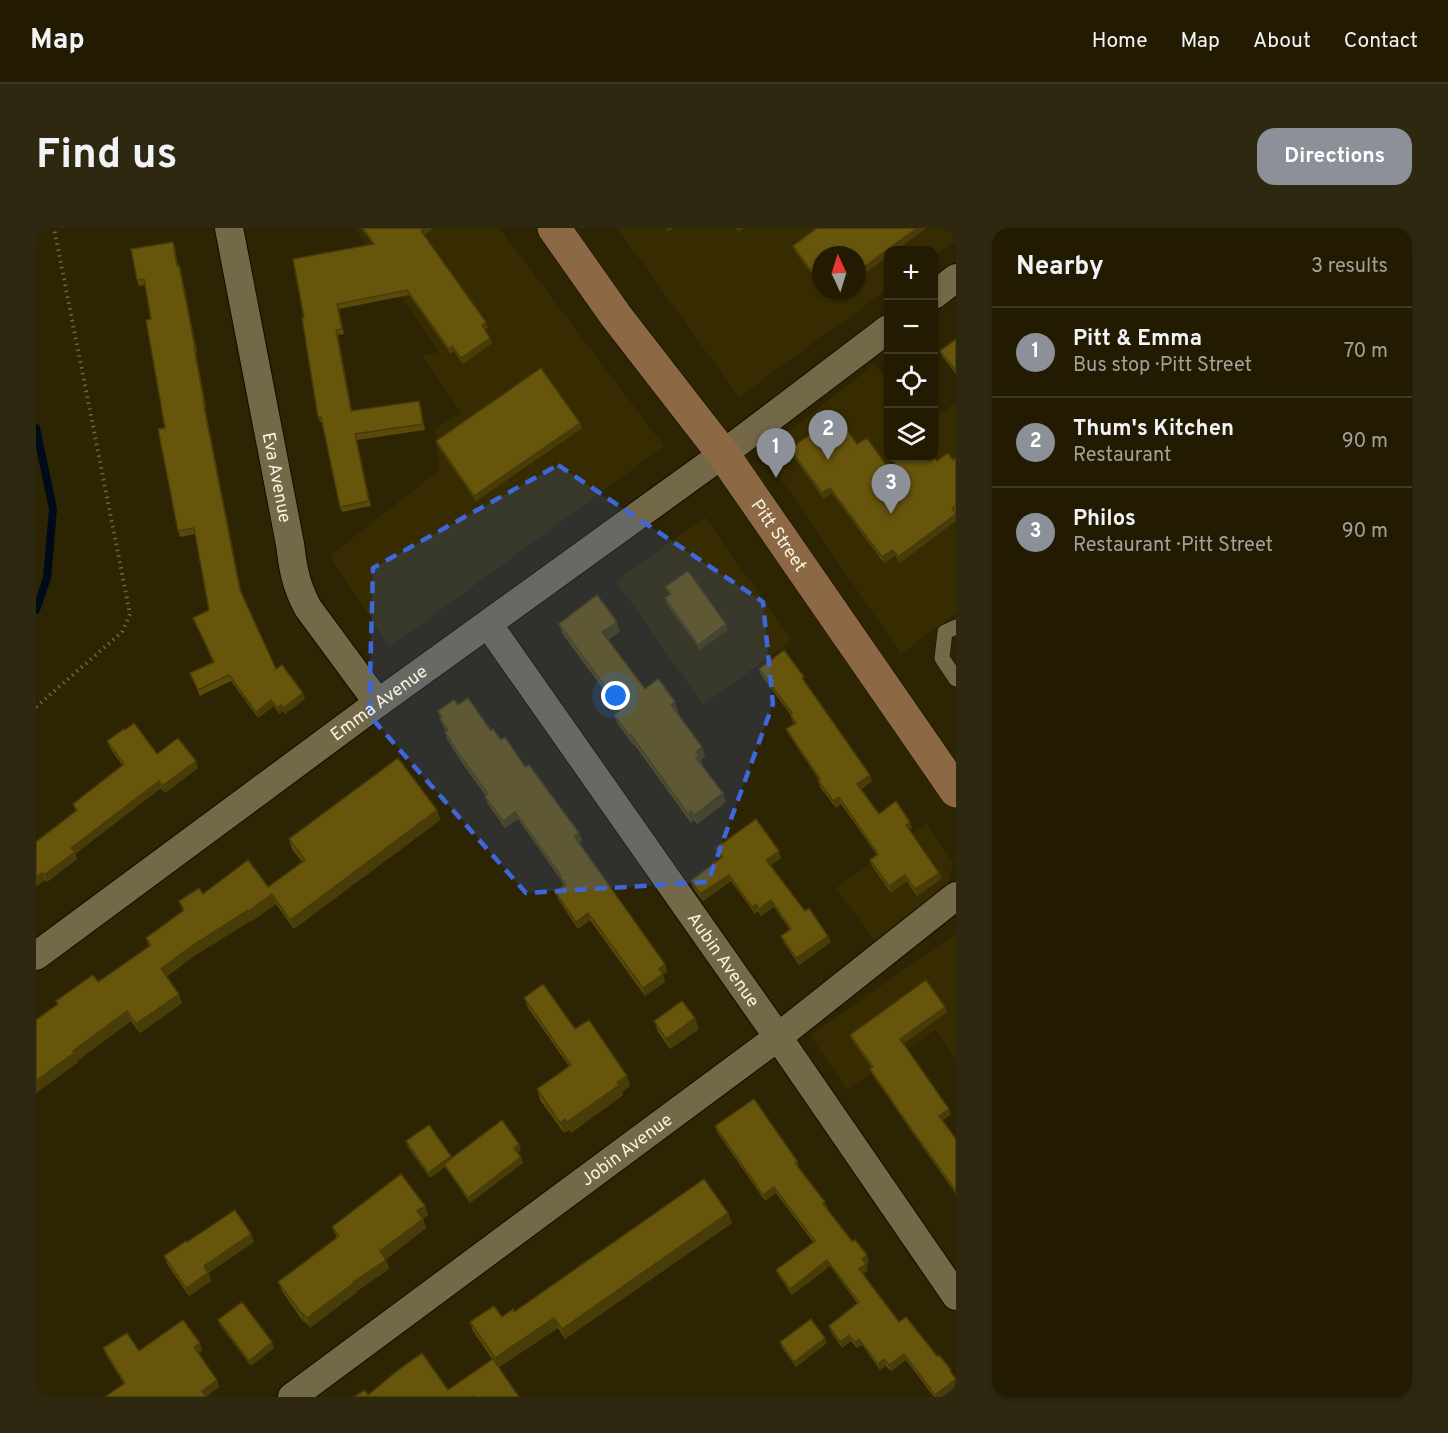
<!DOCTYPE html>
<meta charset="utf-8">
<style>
body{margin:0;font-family:Overpass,sans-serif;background:#2e2811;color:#f1f3f6}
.controls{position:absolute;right:18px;top:18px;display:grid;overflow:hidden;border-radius:12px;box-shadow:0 2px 4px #0004}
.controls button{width:54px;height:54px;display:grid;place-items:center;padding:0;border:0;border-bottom:2px solid #3f3924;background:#221b02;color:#f1f3f6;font:30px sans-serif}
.compass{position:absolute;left:776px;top:18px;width:54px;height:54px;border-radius:50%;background:#221b02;box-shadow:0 2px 4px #0004;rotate:356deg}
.you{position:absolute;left:580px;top:468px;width:21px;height:21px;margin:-15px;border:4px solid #fff;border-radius:50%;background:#1a73e8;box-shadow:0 0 0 9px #1a73e833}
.badge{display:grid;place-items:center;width:39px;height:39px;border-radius:50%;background:#8c9099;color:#fff;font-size:20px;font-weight:700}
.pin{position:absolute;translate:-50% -50px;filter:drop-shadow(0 2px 3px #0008)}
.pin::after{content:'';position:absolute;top:32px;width:21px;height:18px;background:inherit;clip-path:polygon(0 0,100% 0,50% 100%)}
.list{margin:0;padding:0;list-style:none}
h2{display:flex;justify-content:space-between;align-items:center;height:78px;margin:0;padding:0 24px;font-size:26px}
h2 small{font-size:20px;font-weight:400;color:#a2a199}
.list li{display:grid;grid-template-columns:39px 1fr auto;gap:18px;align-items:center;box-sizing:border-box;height:90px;padding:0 24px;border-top:2px solid #3f3924}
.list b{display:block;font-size:22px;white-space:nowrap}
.list p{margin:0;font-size:20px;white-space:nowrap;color:#a2a199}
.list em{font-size:20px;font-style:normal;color:#a2a199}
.icon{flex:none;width:33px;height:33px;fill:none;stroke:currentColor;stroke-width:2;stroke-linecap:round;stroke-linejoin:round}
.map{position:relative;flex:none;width:920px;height:1169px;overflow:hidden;border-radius:18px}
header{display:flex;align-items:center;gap:36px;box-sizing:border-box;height:84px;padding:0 30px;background:#221b02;border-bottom:2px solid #3f3924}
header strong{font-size:28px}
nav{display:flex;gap:33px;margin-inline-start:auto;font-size:21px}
.intro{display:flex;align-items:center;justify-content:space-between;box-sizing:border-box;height:144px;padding:0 36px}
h1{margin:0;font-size:42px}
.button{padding:15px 27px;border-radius:18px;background:#8c9099;color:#fff;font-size:21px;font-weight:700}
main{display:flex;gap:36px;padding:0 36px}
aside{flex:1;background:#221b02;border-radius:18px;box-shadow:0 2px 4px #0004}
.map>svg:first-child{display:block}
</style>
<header>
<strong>Map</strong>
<nav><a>Home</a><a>Map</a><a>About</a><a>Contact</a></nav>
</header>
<div class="intro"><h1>Find us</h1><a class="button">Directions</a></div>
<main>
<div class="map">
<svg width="920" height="1169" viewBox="0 0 920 1169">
<rect width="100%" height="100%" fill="#2d2403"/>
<path fill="#372c01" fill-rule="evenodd" d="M319 0H463L628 218 354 419 294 328 403 242 399 201 425 185 386 128 403 124Z
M581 0H920V12L898 28V22H852V61L703 169ZM785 27H821V63H785Z
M839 136 852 154V230H898V191L920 174V385L865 426 726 224Z
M669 289 756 412 667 477 580 353Z
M890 595 917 634 911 658 839 713 800 660Z
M920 706V832L899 802 811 862 774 807Z"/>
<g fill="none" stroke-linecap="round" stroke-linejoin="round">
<path stroke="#000b1a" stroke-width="8" d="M0 200 17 281 11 350 0 382"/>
<defs>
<path id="lane" d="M920 399 909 404 906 430 920 451"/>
<g id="street">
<path id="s1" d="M193 0 254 316C257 341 260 358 272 380L342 475"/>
<path d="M898 67 920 50"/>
<path id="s2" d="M452 396 742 809 920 1068"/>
<path id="s3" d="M0 728 342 475 687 226 852 101"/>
<path id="s4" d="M256 1169 742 809 920 668"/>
</g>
<g id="secondary">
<path id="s5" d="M518 0 580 88 687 226 920 563"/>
</g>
</defs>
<use href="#lane" stroke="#130d00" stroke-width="16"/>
<use href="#street" stroke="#130d00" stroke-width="30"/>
<use href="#secondary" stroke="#130d00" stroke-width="34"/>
<path stroke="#6c6448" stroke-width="4" stroke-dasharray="1.5 4.5" stroke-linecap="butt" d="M0 479 86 404 94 386 18 0"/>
<use href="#lane" stroke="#736948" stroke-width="15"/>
<use href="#street" stroke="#736948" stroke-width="28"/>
<use href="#secondary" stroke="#8d6844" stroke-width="33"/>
</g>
<path fill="#59490a" d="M325 0H398L388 7 452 100 449 102 456 115 427 136 418 123 415 126 373 67 303 81 308 106 302 107 316 183 383 173 385 179 389 202 321 212 335 278 306 284 304 279 286 194H284L282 189 268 90 337 16Z
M890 0 860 22H852V28L821 51V27H785V62L780 55 778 49 759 23 757 18Z
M137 14 139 20 142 37 145 43 161 124 160 125 170 179H169L205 365 240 441 269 471 249 486 247 483 243 486 238 478 222 490 195 453 164 468 154 445 177 434 157 390 173 382 159 306 144 309 142 303 129 200 120 146 115 91 109 57 103 58 101 52Z
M920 111V146L906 128 904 123Z
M546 200 440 273 402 218 400 213Z
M786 204 821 216 852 240 917 232 920 230V284L864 335 859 327 848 335 796 265 788 271 756 226 754 221Z
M629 359 692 402 664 422 631 376 629 370 634 367Z
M523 396 584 403 572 412 609 461 642 483 641 484 666 519 669 528 665 532 666 538 687 565 690 574 661 596 658 592 655 595 598 516 597 517 582 496 578 487 583 484 582 481 526 405Z
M723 441 770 455 836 553 825 562 843 586 876 600 873 602 903 645 905 651 881 668 871 653 855 665 836 638 834 632 841 627 805 576 800 580 784 559 782 552H783L753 507 750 501 758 496 756 492 754 486 725 447Z
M422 477 465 512 543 605 546 612 543 615 629 736 631 744 627 747 629 754 609 768 554 692 542 701 522 671 519 664 528 658 525 652 482 591 469 600 452 576 449 569 450 568 424 532 411 511 409 504 410 503 407 498 402 483Z
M71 513 121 526 162 540 129 565 125 560 39 626 41 631 11 654 9 652 0 658 40 584 37 576 86 537 74 520Z
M401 582 404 592 258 701 240 676 216 693V692L158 728 130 749 146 775 104 805 95 793 41 833 42 834 0 865V792L21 776 20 773 62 754 113 718 110 710 147 683 143 673 167 666 232 659 266 634 256 621 253 611Z
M680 620 745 630 734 637 769 683 795 714 763 737 748 715 745 708 754 702 738 679 725 688 722 683 719 686 695 653 667 673 657 660 655 653 685 630 682 627Z
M488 770 539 801 591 848 594 858 586 864 587 867 535 905 533 902 528 905 504 872 501 861 533 838 492 780Z
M911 784 867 816 915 886 907 892 920 911V966L878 907 836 846 834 841 836 840 816 812 814 807Z
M618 793 663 801 634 821 622 804Z
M679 898 761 933 763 939V940L792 980 791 981 833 1034 830 1036 832 1042 827 1046 907 1169H898L870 1132 855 1143 850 1138 844 1142 826 1117 821 1120 815 1113 806 1120 795 1104 793 1098 822 1076 794 1038 756 1067 743 1048 740 1042 777 1014 740 965 729 973 681 904Z
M370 913 415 928V930L485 922 481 925 485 929 487 935 434 975 409 939 394 950 372 919Z
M389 978 392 987 387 991 390 1000 350 1031 353 1041 321 1063V1064L274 1100 270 1094 268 1095 246 1063 242 1054 301 1010 296 999Z
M692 985 696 995 529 1111 522 1100 463 1139 483 1169 332 1167 412 1162 456 1131 437 1103 434 1094 466 1089 478 1084Z
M215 1006 218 1014 172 1045 175 1053 153 1068 131 1036 128 1028 151 1014Z
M182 1092 238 1120 215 1138 184 1097Z
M744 1114 791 1115 760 1139 746 1120Z
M67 1120 103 1123 166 1122 162 1126 181 1152 183 1159 170 1169 88 1156 70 1127Z"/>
<path fill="#483c08" d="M389 0H398L387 8 385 3Z
M630 0H637L632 4Z
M700 0H708L702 4Z
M881 0H890L860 22H852V28L821 51V44Z
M143 37 145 43 161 124 159 119Z
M795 63H804L792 72 790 67Z
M301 76 303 81 308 106 306 101Z
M450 94 452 100 447 103 446 97Z
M300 102 302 107 317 189 315 183Z
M454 110 456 115 427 136 425 130Z
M416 118 418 123 415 126 413 121Z
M158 119 160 125 170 179 168 173Z
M167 173 169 179 206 367 204 362Z
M383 173 385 179 389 202 387 196Z
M544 195 546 200 440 273 438 268Z
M319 206 321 212 335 278 333 273Z
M794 260 796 265 788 271 786 265Z
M920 286V293L864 335 862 329Z
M857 322 859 327 848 335 846 329Z
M581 394 584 403 570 414 566 404Z
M690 396 692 402 664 422 662 417Z
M267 465 269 471 249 486 247 480Z
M235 472 238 478 222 490 220 484Z
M639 474 642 483 639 486 635 477Z
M245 477 247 483 243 486 241 480Z
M595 507 598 516 597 517 594 508Z
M666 519 669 528 665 532 667 537 664 539 660 530V524Z
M160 533 162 540 129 565 126 558Z
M834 547 836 553 823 563 821 556Z
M123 553 125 560 39 626 41 631 11 654 8 647 35 620Z
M687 565 690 574 661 596 658 587Z
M803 569 805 576 800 580 797 573Z
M401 582 404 592 258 701 254 692Z
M655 583 658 592 655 595 652 586Z
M479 584 482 591 469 600 467 593Z
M874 594 876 600 872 603 870 597Z
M543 605 546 612 541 616 538 608Z
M743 623 745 630 733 639 730 632Z
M6 645 9 652 0 658V649Z
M903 645 905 651 881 668 879 661Z
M693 647 695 653 667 673 664 666Z
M869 647 871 653 855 665 853 658Z
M236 666 240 676 216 693 213 683Z
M735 672 738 679 725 688 723 681Z
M720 676 722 683 719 686 716 679Z
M212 682 216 692 158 728 128 750 125 741 154 719Z
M552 685 554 692 542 701 540 694Z
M792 708 795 714 763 737 760 730Z
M629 736 631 744 627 747 629 754 609 768 607 760 623 741Z
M143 766 146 775 104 805 100 796Z
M909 779 911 784 866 817 864 811Z
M91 783 95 793 41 833 42 834 0 865V853L37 823Z
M659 790 663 801 634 821 630 811Z
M591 848 594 858 586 864 587 867 535 905 531 894 581 854Z
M913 881 915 886 905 893 903 888Z
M529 891 533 902 528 905 524 895Z
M483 916 485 922 480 926 478 920Z
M415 928 417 934 408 936 409 939 394 950 392 945Z
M485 929 487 935 434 975 432 970Z
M738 959 740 965 729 973 727 967Z
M389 978 392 987 384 993 381 983Z
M692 985 696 995 529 1111 526 1101Z
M387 991 390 1000 348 1033 344 1023Z
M215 1006 218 1014 171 1046 168 1038Z
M831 1027 833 1034 828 1037 826 1031Z
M350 1032 353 1041 321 1063V1064L274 1100 271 1090 317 1054Z
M791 1032 794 1038 756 1067 754 1061Z
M830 1036 832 1042 826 1047 823 1041Z
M172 1045 175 1053 153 1068 150 1060Z
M265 1085H266L270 1094 268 1095Z
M518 1090 522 1100 462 1140 459 1130Z
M813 1107 815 1113 806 1120 804 1114Z
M789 1110 791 1115 760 1139 758 1134Z
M823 1111 826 1117 821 1120 819 1114Z
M236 1114 238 1120 215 1138 213 1133Z
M164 1115 166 1122 160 1127 158 1119Z
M868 1126 870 1132 855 1143 853 1137Z
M848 1131 850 1138 844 1142 842 1136Z
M920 1151V1159L907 1169H900L899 1167Z
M181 1152 183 1159 169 1169 166 1163Z"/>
<path fill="#67550c" stroke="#483c08" stroke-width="1.5" d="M327 0H389L385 3 450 94 446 97 454 110 425 130 416 118 413 121 371 62 301 76 306 101 300 102 315 183 383 173 387 196 319 206 333 273 304 279 285 189H282L266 90H268L257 31 338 16Z
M781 0H881L821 44V27H785V59L778 49 779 48 757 18Z
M137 14 141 38 143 37 159 119H158L168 173H167L204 362 240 441 246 437 267 465 247 480 245 477 241 480 235 472 220 484 193 447 162 462 154 445 178 434 157 390 173 382 158 300 142 303 122 201 129 200 110 92 115 91 108 51 101 52 95 21Z
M788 63H795L790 67Z
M920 111V143L904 123Z
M505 140 544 195 438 268 400 213Z
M804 192 821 216 831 210 852 240 866 230H897V228L901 233 912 225 917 232 920 230V277L916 280 920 286 862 329 857 322 846 329 794 260 786 265 754 221 783 200 786 204Z
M652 343 690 396 662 417 629 370 635 366 629 359Z
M561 367 581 394 566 404 609 461 622 451 624 453 639 474 635 477 666 519 660 524 663 528 660 530 687 565 658 587 655 583 652 586 595 507 594 508 578 487 584 483 582 481 584 479 523 396Z
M748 422 768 449 766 450 834 547 821 556 843 586 860 573 874 594 870 597 903 645 879 661 869 647 853 658 834 632 842 626 803 569 797 573 782 552 784 551 750 501 760 495 754 486 756 485 723 441Z
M432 470 455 503 457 501 465 512 469 509 489 539 493 537 543 605 538 608 629 736 623 741 627 746 607 760 552 685 540 694 519 664 530 656 524 649 525 648 479 584 467 593 449 569 452 566 422 525 409 504 412 502 404 491 406 489 402 483 418 472 422 477Z
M98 495 121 526 142 510 160 533 126 558 123 553 35 620 39 624 8 647 6 645 0 649V614L41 582 37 576 88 536 71 513 88 501 89 502Z
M362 530 401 582 254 692 236 666 213 683 212 682 154 719 125 741 143 766 100 796 91 783 37 823 38 825 0 853V792L22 776 20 773 57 747 62 754 115 717 110 710 148 682 143 673 163 660 167 666 212 632 232 659 269 632 253 611Z
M720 591 743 623 730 632 769 683 773 680 792 708 760 730 745 708 755 701 735 672 723 681 720 676 716 679 693 647 664 666 655 653 686 629 680 620Z
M890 752 909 779 864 811 913 881 903 888 920 911V963L876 902 834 841 837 839 814 807Z
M507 756 539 801 553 792 591 848 581 854 583 857 531 894 529 891 524 895 501 861 535 837 488 770Z
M646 773 659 790 630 811 618 793Z
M718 871 761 933 759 935 789 974 787 976 816 1013 819 1012 831 1027 826 1031 830 1036 823 1041 863 1094 870 1089 901 1128 903 1127 915 1142 914 1143 920 1151 899 1167 868 1126 853 1137 848 1131 842 1136 823 1111 819 1114 813 1107 804 1114 793 1098 823 1074 791 1032 754 1061 740 1042 779 1013 738 959 727 967 679 898Z
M466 892 483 916 478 920 485 929 432 970 408 936Z
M393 897 415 928 392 945 370 913Z
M365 946 389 978 381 983 387 991 344 1023 350 1032 317 1054 318 1055 271 1090 266 1085H265L242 1054 303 1008 296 999Z
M668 951 692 985 526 1101 518 1090 459 1130 434 1094 458 1078 466 1089 477 1081 478 1084Z
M199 982 215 1006 168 1038 172 1045 150 1060 128 1028 150 1013 151 1014Z
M206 1074 236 1114 213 1133 182 1092Z
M775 1091 789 1110 758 1134 744 1114Z
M147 1092 164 1115 158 1119 181 1152 166 1163 170 1169H69L89 1155 67 1120 91 1105 103 1123Z
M386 1125 412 1162 457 1131 483 1169H438L437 1168 435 1169H318L329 1162 332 1167 361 1143Z"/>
<path fill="#3e67d9" fill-opacity="0.2" stroke="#3e67d9" stroke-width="4.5" stroke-dasharray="12 8" stroke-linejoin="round" d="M522 237 727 374 737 476 672 654 490 665 333 487 337 340Z"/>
<g text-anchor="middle" stroke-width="4.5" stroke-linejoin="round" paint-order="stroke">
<g font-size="18" fill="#f8f3e0" stroke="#2d2403">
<text dy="6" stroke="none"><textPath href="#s1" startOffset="254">Eva Avenue</textPath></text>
<text dy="6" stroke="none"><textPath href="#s5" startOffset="381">Pitt Street</textPath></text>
<text dy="6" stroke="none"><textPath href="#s3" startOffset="426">Emma Avenue</textPath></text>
<text dy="6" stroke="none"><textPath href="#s2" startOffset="410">Aubin Avenue</textPath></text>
<text dy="6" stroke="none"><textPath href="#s4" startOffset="416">Jobin Avenue</textPath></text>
</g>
</g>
</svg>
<div class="controls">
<button>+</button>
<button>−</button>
<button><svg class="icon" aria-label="locate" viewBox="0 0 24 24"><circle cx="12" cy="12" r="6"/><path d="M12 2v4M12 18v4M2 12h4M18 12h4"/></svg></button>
<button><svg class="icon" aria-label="layers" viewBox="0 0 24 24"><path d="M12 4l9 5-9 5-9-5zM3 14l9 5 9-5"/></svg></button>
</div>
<svg class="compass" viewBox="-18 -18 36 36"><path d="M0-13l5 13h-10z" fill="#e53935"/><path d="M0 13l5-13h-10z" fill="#a2a199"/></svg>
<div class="you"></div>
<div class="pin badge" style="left:740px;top:250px">1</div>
<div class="pin badge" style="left:792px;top:232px">2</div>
<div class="pin badge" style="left:855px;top:286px">3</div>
</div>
<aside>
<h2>Nearby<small>3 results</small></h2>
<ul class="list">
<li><span class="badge">1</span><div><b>Pitt &amp; Emma</b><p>Bus stop · Pitt Street</p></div><em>70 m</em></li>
<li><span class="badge">2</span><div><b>Thum's Kitchen</b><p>Restaurant</p></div><em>90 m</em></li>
<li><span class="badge">3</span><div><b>Philos</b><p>Restaurant · Pitt Street</p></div><em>90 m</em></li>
</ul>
</aside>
</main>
